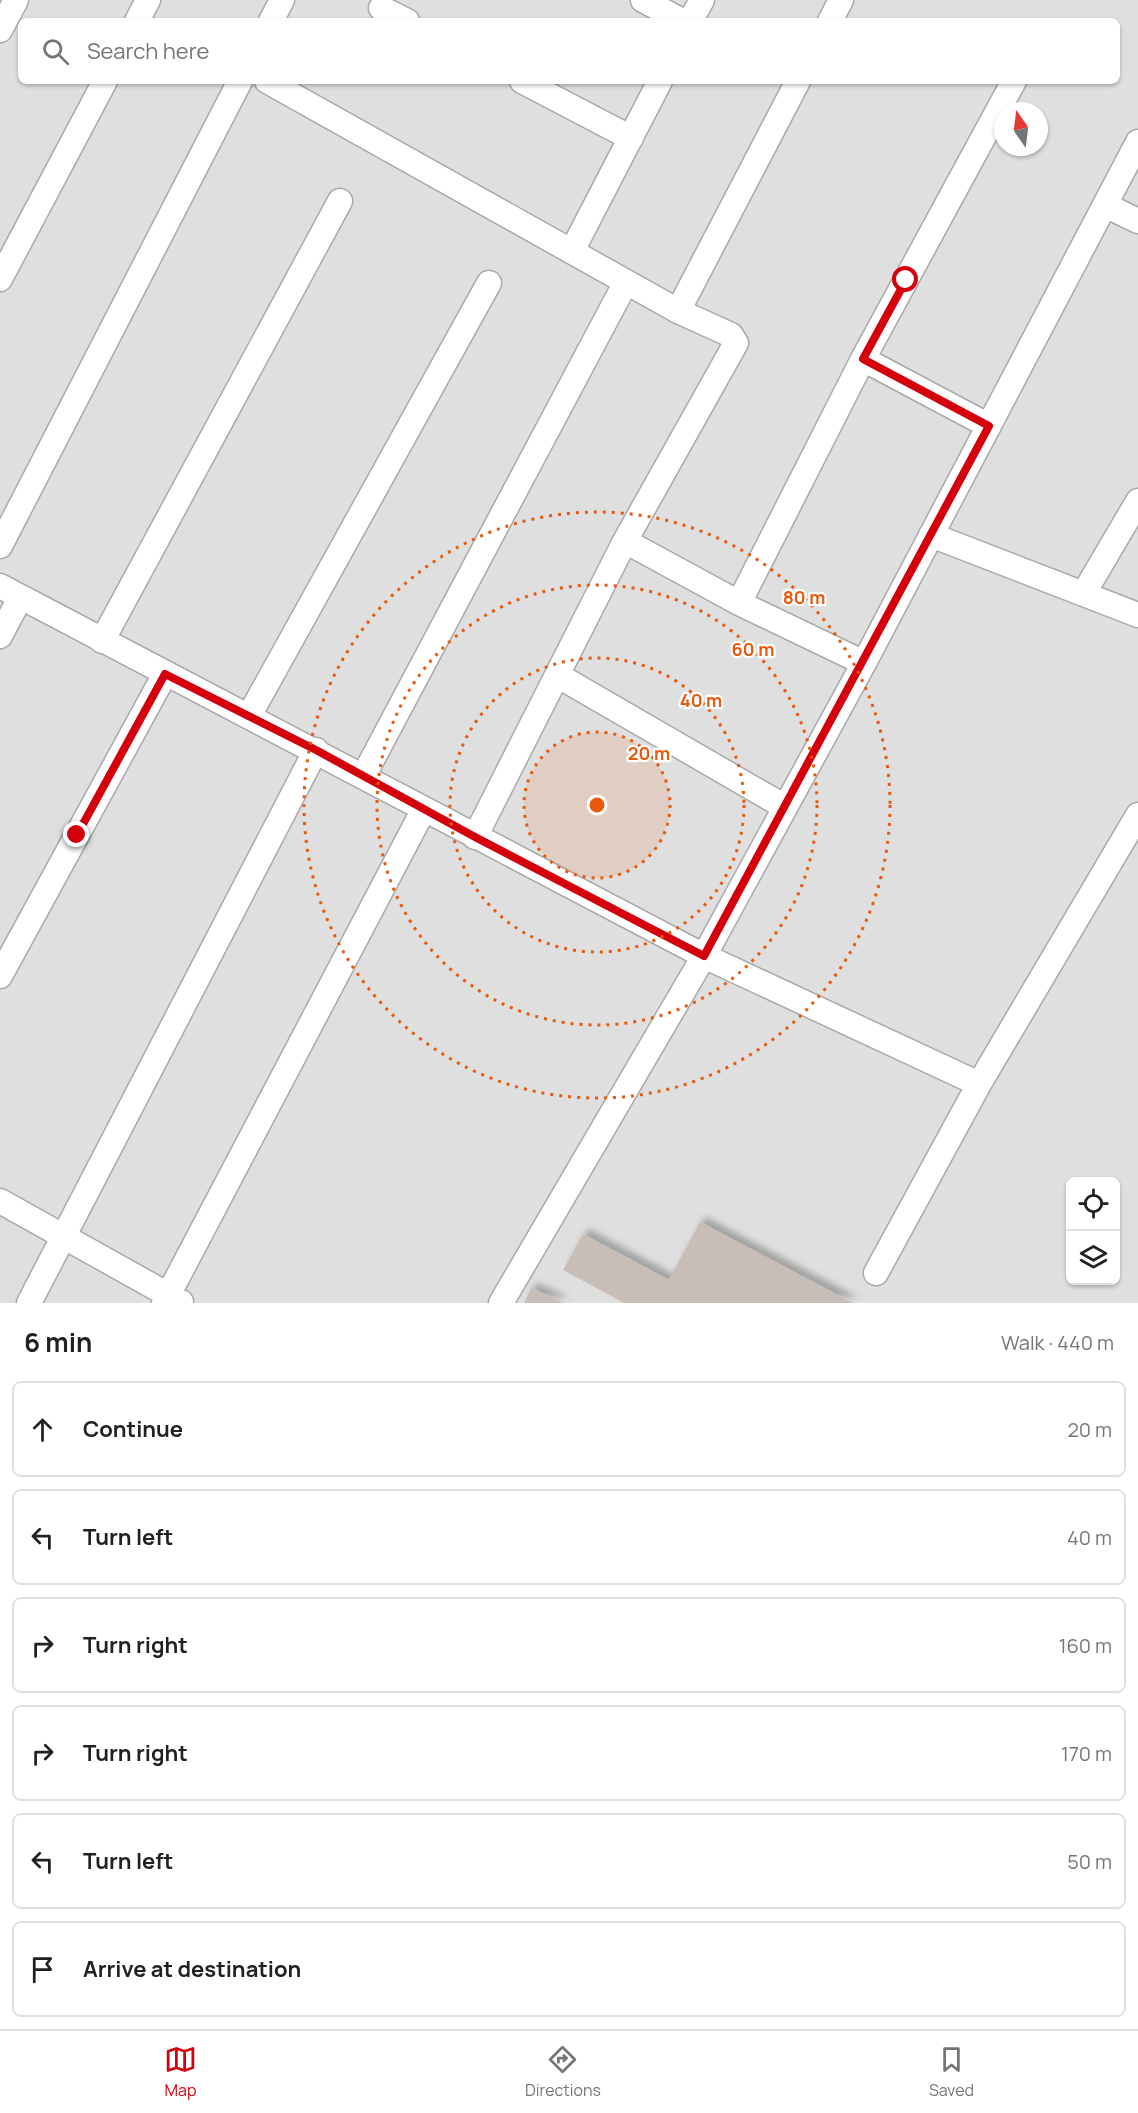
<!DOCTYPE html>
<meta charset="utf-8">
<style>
body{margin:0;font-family:Manrope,sans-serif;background:#f2f2f2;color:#202124}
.controls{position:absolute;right:18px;bottom:18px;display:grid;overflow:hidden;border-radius:9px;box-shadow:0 2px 4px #0004}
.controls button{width:54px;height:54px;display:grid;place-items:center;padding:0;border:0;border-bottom:2px solid #e0e0e0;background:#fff;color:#202124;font:30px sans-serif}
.compass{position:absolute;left:994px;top:102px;width:54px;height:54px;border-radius:50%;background:#fff;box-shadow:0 2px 4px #0004;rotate:346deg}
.stop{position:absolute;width:18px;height:18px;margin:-14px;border:4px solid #d4000c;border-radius:50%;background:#fff}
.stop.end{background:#d4000c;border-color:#fff;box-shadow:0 2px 6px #0008}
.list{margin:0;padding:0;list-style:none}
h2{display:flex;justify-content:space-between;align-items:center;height:78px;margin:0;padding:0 24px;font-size:26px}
h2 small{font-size:20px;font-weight:400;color:#757577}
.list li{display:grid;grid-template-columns:39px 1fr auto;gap:18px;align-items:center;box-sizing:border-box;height:96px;margin:0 12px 12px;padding:0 12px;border:2px solid #e0e0e0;border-radius:9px}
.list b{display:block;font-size:22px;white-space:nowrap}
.list em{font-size:20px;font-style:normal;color:#757577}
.icon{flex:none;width:33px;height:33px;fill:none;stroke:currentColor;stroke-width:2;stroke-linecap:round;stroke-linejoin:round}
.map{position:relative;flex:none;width:1138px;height:1303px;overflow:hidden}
.search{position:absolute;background:#fff;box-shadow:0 2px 4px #0004;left:18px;right:18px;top:18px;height:66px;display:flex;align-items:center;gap:15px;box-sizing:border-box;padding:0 21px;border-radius:9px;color:#757577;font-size:22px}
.sheet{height:726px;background:#fff}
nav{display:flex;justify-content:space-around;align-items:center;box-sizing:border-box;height:84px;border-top:2px solid #e0e0e0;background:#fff;font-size:16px;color:#757577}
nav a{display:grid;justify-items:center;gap:3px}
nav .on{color:#d4000c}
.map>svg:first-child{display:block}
</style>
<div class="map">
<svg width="1138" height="1303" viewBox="0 0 1138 1303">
<defs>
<filter id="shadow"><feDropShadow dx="5.5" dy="-5.5" stdDeviation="3" flood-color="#0004"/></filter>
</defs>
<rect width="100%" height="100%" fill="#f2eee8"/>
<path fill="#e0dfdf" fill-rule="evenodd" d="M0 0H1138V1303H0ZM21 21H1117V81H21ZM1003 111H1039V147H1003ZM1070 1182H1116V1280H1070Z"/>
<path fill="#c8beb7" filter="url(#shadow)" d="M700 1222 853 1303H624L563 1270 583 1234 669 1280Z
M531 1288 564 1303H524Z"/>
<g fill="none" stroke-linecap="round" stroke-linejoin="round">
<defs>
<path id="minor" d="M643 0 682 21
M381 8 407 21
M137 21 148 0
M271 21 282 0
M690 21 702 0
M830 21 841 0
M0 30 16 0
M267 81 678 311 731 335 736 343 625 541 475 837
M522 81 631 138
M1105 205 1138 221
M572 251 660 81
M0 279 105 81
M678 311 798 81
M863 359 989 426
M931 535 1138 615
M625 541 739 603 864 663
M0 546 240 81
M0 586 704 956 979 1084 1138 815
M1084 593 1138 501
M739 603 863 359 1014 81
M0 636 20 598
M102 641 340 201
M557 675 785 807
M249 716 489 283
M364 775 626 282
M0 976 165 674
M0 1201 181 1302
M876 1273 979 1084
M29 1303 316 750
M164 1303 424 809
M501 1303 704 956 864 663 1138 142"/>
</defs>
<use href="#minor" stroke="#a9a9a9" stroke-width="27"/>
<use href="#minor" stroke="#fff" stroke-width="24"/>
</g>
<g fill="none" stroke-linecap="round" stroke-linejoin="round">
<path stroke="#d4000c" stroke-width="8" d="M77 835 165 674 316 750 475 837 704 956 989 426 863 359 906 280"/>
</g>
<circle cx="597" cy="805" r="73" fill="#e8590c" fill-opacity=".12"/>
<g fill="none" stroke="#e8590c" stroke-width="3" stroke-dasharray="3 6">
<circle cx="597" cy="805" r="73"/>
<circle cx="597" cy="805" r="147"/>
<circle cx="597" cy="805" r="220"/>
<circle cx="597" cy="805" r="293"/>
</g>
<circle cx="597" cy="805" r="9" fill="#e8590c" stroke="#fff" stroke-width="3"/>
<g font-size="18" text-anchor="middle" font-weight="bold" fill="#e8590c" stroke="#fff" stroke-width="4.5" stroke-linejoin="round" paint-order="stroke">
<text x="804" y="604">80 m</text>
<text x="753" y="656">60 m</text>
<text x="701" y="707">40 m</text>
<text x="649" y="760">20 m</text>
</g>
</svg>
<div class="controls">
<button><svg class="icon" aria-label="locate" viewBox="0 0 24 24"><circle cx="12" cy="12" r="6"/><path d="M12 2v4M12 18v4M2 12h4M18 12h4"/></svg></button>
<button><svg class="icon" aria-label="layers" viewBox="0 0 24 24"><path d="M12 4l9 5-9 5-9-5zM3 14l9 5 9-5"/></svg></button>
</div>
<svg class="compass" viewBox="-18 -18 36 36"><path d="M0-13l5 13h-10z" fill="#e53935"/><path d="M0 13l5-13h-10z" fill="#757577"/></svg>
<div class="stop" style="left:906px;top:280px"></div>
<div class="stop end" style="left:77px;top:835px"></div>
<div class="search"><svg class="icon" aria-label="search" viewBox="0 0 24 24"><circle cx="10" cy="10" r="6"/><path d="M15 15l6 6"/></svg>Search here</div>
</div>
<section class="sheet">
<h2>6 min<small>Walk · 440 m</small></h2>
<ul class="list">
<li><svg class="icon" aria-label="ahead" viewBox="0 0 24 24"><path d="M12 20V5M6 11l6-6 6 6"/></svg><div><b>Continue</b></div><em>20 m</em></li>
<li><svg class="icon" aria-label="left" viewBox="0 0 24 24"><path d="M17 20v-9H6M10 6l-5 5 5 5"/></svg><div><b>Turn left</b></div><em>40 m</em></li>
<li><svg class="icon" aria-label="right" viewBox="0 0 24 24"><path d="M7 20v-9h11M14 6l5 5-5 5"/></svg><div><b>Turn right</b></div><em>160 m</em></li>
<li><svg class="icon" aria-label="right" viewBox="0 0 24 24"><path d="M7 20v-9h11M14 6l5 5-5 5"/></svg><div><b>Turn right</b></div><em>170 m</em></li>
<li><svg class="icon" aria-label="left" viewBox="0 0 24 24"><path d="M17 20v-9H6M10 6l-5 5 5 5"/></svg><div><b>Turn left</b></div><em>50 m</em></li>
<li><svg class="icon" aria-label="arrive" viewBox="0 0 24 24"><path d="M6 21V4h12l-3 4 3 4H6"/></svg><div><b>Arrive at destination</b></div></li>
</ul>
</section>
<nav>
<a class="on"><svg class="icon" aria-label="map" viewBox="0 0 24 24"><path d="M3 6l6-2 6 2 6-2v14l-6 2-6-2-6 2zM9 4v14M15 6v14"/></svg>Map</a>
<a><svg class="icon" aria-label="directions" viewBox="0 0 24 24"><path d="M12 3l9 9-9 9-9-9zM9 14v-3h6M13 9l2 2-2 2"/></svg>Directions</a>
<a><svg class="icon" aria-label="saved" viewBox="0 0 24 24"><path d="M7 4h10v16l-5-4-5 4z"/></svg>Saved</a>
</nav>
